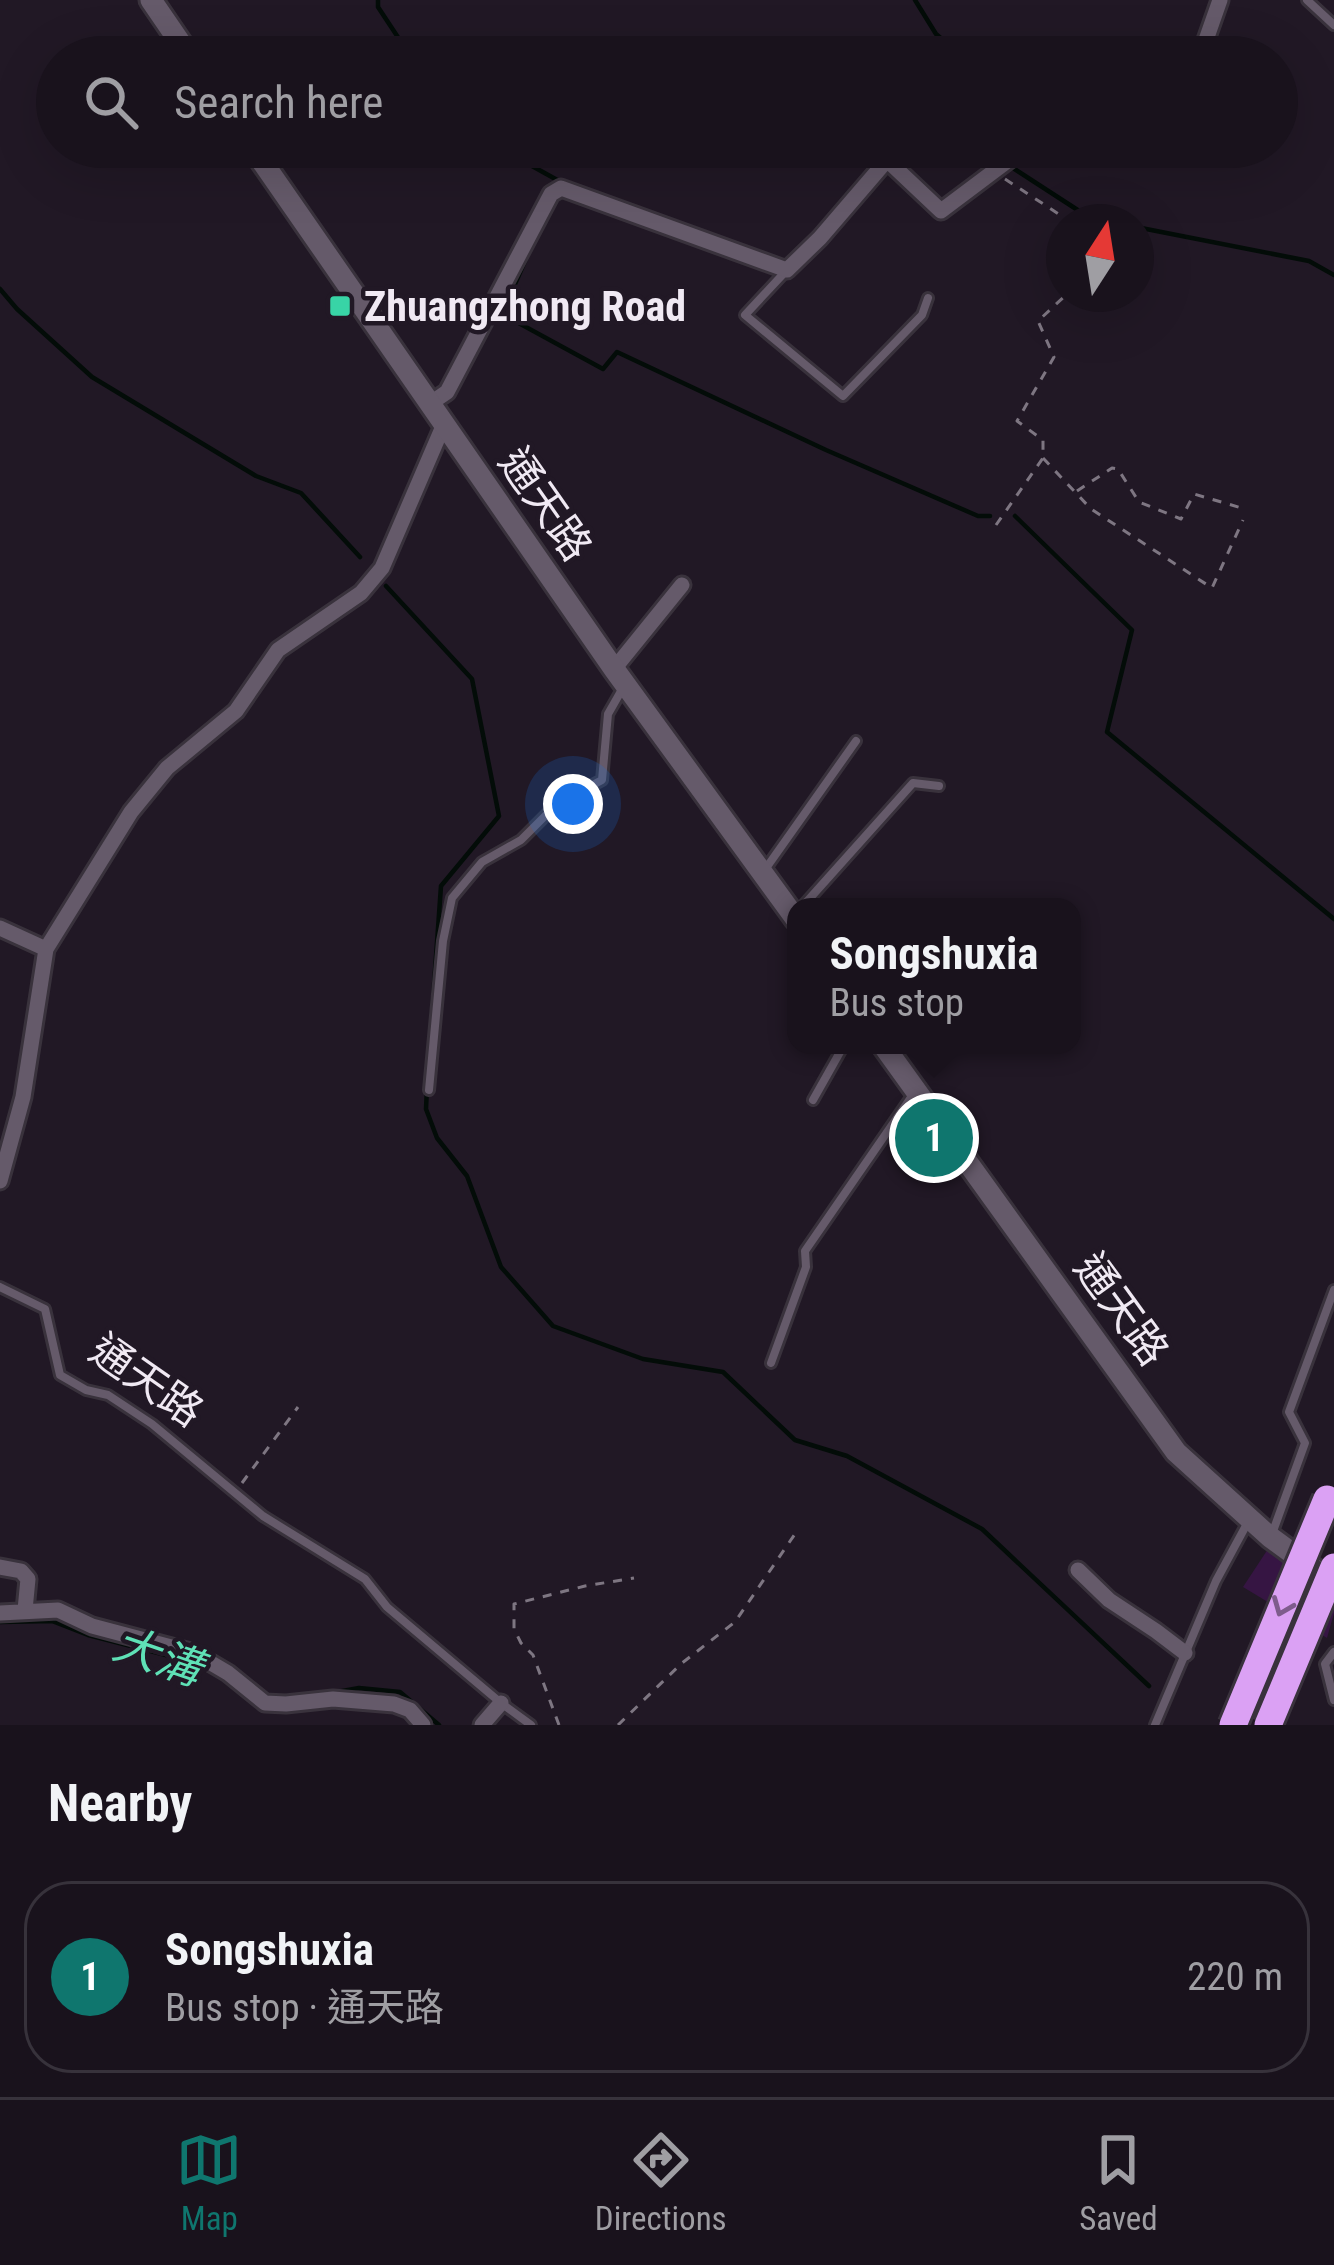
<!DOCTYPE html>
<meta charset="utf-8">
<style>
body{margin:0;font-family:"Roboto Condensed","Noto Sans TC",sans-serif;background:#221b25;color:#f1f3f6}
.compass{position:absolute;left:1046px;top:204px;width:108px;height:108px;border-radius:50%;background:#19121c;box-shadow:0 12px 48px #0002;rotate:12deg}
.you{position:absolute;left:573px;top:804px;width:42px;height:42px;margin:-30px;border:9px solid #fff;border-radius:50%;background:#1a73e8;box-shadow:0 0 0 18px #1a73e833}
.badge{display:grid;place-items:center;width:78px;height:78px;border-radius:50%;background:#0f766e;color:#fff;font-size:39px;font-weight:700}
.pin{position:absolute;translate:-50% -50%;border:6px solid #fff;box-shadow:0 3px 12px #0006}
.popup{position:absolute;left:787px;top:898px;width:294px;height:156px;box-sizing:border-box;display:grid;place-content:center;border-radius:24px;background:#19121c;filter:drop-shadow(0 3px 9px #0005);font-size:39px;white-space:nowrap;color:#9f9ea3}
.popup b{font-size:45px;color:#f1f3f6}
.popup::after{content:'';position:absolute;left:50%;top:100%;margin-left:-24px;border:24px solid transparent;border-top-color:#19121c}
.list{margin:0;padding:0;list-style:none}
h2{display:flex;justify-content:space-between;align-items:center;height:156px;margin:0;padding:0 48px;font-size:51px}
h2 small{font-size:39px;font-weight:400;color:#9f9ea3}
.list li{display:grid;grid-template-columns:78px 1fr auto;gap:36px;align-items:center;box-sizing:border-box;height:192px;margin:0 24px 24px;padding:0 24px;border:3px solid #37323b;border-radius:48px}
.list b{display:block;font-size:45px;white-space:nowrap}
.list p{margin:0;font-size:39px;white-space:nowrap;color:#9f9ea3}
.list em{font-size:39px;font-style:normal;color:#9f9ea3}
.icon{flex:none;width:66px;height:66px;fill:none;stroke:currentColor;stroke-width:2;stroke-linecap:round;stroke-linejoin:round}
.map{position:relative;flex:none;width:1334px;height:1725px;overflow:hidden}
.search{position:absolute;background:#19121c;box-shadow:0 12px 48px #0002;left:36px;right:36px;top:36px;height:132px;display:flex;align-items:center;gap:30px;box-sizing:border-box;padding:0 42px;border-radius:66px;color:#9f9ea3;font-size:45px}
.sheet{height:372px;background:#19121c}
nav{display:flex;justify-content:space-around;align-items:center;box-sizing:border-box;height:168px;border-top:3px solid #37323b;background:#19121c;font-size:33px;color:#9f9ea3}
nav a{display:grid;justify-items:center;gap:6px}
nav .on{color:#0f766e}
.map>svg:first-child{display:block}
</style>
<div class="map">
<svg width="1334" height="1725" viewBox="0 0 1334 1725">
<rect width="100%" height="100%" fill="#211825"/>
<path fill="#361543" d="M1268 1549 1334 1597V1613L1327 1638 1243 1587Z"/>
<g fill="none" stroke-linecap="round" stroke-linejoin="round">
<path stroke="#030c08" stroke-width="4.5" d="M378 0V7L411 57
M915 0 936 34 963 57
M498 147 559 181
M1000 157 1011 147
M1013 168 1090 218 1109 222
M1136 227 1309 261 1334 275
M529 252 502 314 603 369 617 352 826 450 978 516H990
M0 289 17 309 92 377 256 476 301 493 360 557
M1015 516 1132 630 1107 732 1334 919
M386 586 472 679 499 816 441 886 431 1028
M427 1087 426 1109 437 1138 467 1176 501 1267 553 1326 643 1359 723 1372 795 1440 847 1456 982 1529 1149 1686
M0 1622 52 1621 88 1635 197 1663
M217 1674 236 1689
M337 1692 359 1688 400 1692 439 1725"/>
<defs>
<path id="lane" d="M1307 0 1334 25
M786 271 745 315 843 396 922 315 928 298
M764 871 856 741
M802 907 913 783 939 786
M429 1090 443 941 452 898 482 862 521 840 557 804 602 780 608 714 624 686
M813 1100 844 1045
M0 1287 45 1309 60 1375 86 1390 108 1395 152 1424 263 1516 365 1579 387 1607 501 1703 531 1725
M771 1363 806 1267 805 1251 912 1096
M1272 1534 1305 1443 1289 1412 1334 1290
M1334 1652 1325 1664 1334 1700
M1155 1725 1216 1581 1249 1520"/>
<path id="street" d="M1200 57 1220 0
M428 405 447 392 551 194 561 188 787 270 820 238 887 160 941 211 1026 147
M614 669 682 585
M0 928 46 949
M0 1181 23 1097 46 949 131 812 167 768 236 711 278 650 361 593 382 568 444 424
M0 1567 21 1571 28 1579 25 1610
M1078 1570 1109 1600 1156 1631 1185 1653
M0 1613 58 1610 92 1626 194 1653 228 1673 265 1703 286 1704 333 1699 394 1704 410 1710 423 1725
M482 1725 501 1703"/>
<path id="secondary" d="M151 0 190 57
M252 147 614 669 796 919
M883 1045 1176 1452 1270 1537 1334 1584"/>
</defs>
<use href="#lane" stroke="#39323c" stroke-width="14"/>
<use href="#street" stroke="#39323c" stroke-width="21"/>
<use href="#secondary" stroke="#39323c" stroke-width="27"/>
<path stroke="#7e7682" stroke-width="3" stroke-dasharray="9 9" stroke-linecap="butt" d="M1005 179 1071 222
M1043 458 1091 509 1212 588 1243 520
M1077 491 1112 468 1118 469 1139 502 1181 519 1194 494 1245 509
M996 525 1043 458V440L1017 421 1054 357 1038 321 1067 294
M242 1483 298 1407
M559 1725 533 1655 521 1643 514 1629V1604L585 1586 634 1578
M618 1725 682 1663 735 1622 799 1528"/>
<use href="#lane" stroke="#655a6a" stroke-width="8"/>
<use href="#street" stroke="#655a6a" stroke-width="15"/>
<use href="#secondary" stroke="#655a6a" stroke-width="21"/>
<defs>
<path id="highway-bridge" d="M1233 1725 1327 1499
M1268 1725 1334 1567"/>
</defs>
<use href="#highway-bridge" stroke="#39323c" stroke-width="33" stroke-linecap="butt"/>
<use href="#highway-bridge" stroke="#dba1f4" stroke-width="27"/>
</g>
<defs><path id="oneway-chevron" d="M-2-3.5L2.5 0L-2 3.5" fill="none" stroke-width="1.6" stroke-linecap="round" stroke-linejoin="round" transform="scale(3)"/></defs>
<use stroke="#7e5c8c" href="#oneway-chevron" transform="translate(1282 1607) rotate(112)"/>
<rect fill="#38d4a6" stroke="#211825" stroke-width="4.5" x="328" y="294" width="24" height="24" rx="6"/>
<g text-anchor="middle" stroke-width="9" stroke-linejoin="round" paint-order="stroke">
<g font-size="42" font-weight="bold" fill="#f0e9f3" stroke="#211825" text-anchor="start">
<text x="364" y="321">Zhuangzhong Road</text>
</g>
<g font-size="42" fill="#f0e9f3" stroke="#211825">
<text transform="translate(546 504) rotate(55)" y="15">通天路</text>
<text transform="translate(1122 1309) rotate(54)" y="15">通天路</text>
<text transform="translate(147 1380) rotate(35)" y="15">通天路</text>
</g>
<g font-size="45" font-style="italic" fill="#5fe1b6" stroke="#211825">
<text transform="translate(158 1656) rotate(19)" y="16">大溝</text>
</g>
</g>
</svg>
<svg class="compass" viewBox="-18 -18 36 36"><path d="M0-13l5 13h-10z" fill="#e53935"/><path d="M0 13l5-13h-10z" fill="#9f9ea3"/></svg>
<div class="you"></div>
<div class="pin badge" style="left:934px;top:1138px">1</div>
<div class="popup"><b>Songshuxia</b>Bus stop</div>
<div class="search"><svg class="icon" aria-label="search" viewBox="0 0 24 24"><circle cx="10" cy="10" r="6"/><path d="M15 15l6 6"/></svg>Search here</div>
</div>
<section class="sheet">
<h2>Nearby<small></small></h2>
<ul class="list">
<li><span class="badge">1</span><div><b>Songshuxia</b><p>Bus stop · 通天路</p></div><em>220 m</em></li>
</ul>
</section>
<nav>
<a class="on"><svg class="icon" aria-label="map" viewBox="0 0 24 24"><path d="M3 6l6-2 6 2 6-2v14l-6 2-6-2-6 2zM9 4v14M15 6v14"/></svg>Map</a>
<a><svg class="icon" aria-label="directions" viewBox="0 0 24 24"><path d="M12 3l9 9-9 9-9-9zM9 14v-3h6M13 9l2 2-2 2"/></svg>Directions</a>
<a><svg class="icon" aria-label="saved" viewBox="0 0 24 24"><path d="M7 4h10v16l-5-4-5 4z"/></svg>Saved</a>
</nav>
